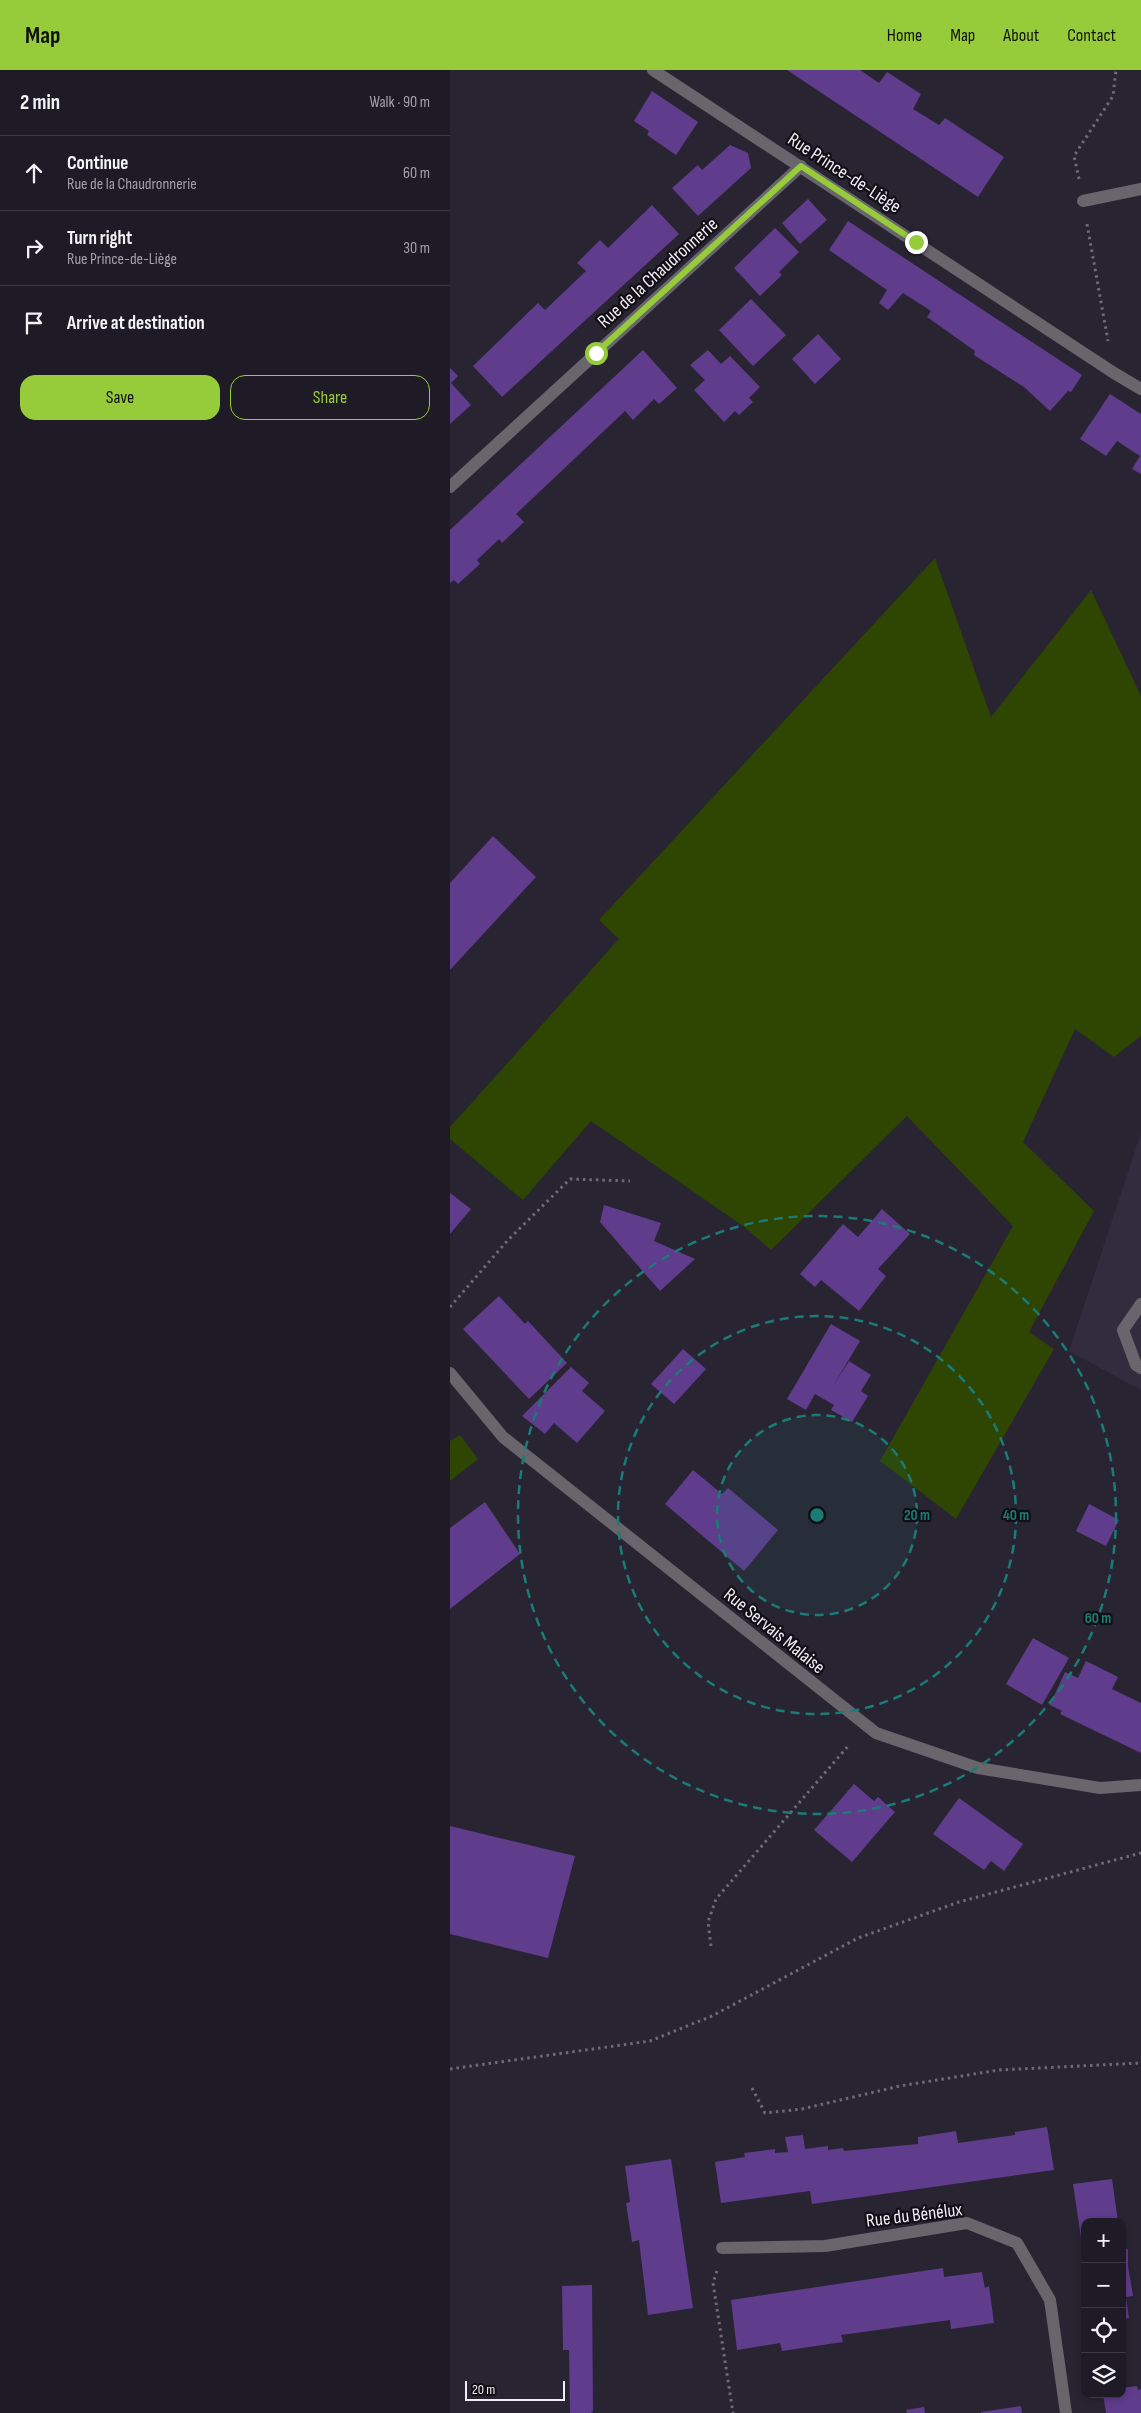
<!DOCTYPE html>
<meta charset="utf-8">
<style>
body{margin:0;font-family:"Sofia Sans Condensed",sans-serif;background:#2c2832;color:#f1f3f6}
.controls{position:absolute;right:15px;bottom:15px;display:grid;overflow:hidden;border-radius:10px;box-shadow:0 2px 8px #0003}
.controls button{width:45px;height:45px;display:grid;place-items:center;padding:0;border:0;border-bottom:1px solid #3c3943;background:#1f1b26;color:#f1f3f6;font:25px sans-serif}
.scale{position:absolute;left:15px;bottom:12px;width:100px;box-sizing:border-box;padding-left:5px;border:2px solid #f1edf7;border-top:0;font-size:14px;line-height:18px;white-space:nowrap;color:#f1edf7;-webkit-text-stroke:4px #110e15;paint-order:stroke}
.stop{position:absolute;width:15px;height:15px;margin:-11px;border:4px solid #96cc3a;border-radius:50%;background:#fff}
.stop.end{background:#96cc3a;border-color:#fff;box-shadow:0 1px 5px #0008}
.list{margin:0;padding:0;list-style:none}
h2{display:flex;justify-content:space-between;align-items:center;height:65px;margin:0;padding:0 20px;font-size:21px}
h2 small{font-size:16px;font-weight:400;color:#a1a1a7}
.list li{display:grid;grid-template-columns:32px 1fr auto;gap:15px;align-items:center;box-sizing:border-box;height:75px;padding:0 20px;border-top:1px solid #3c3943}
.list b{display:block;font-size:19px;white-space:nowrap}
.list p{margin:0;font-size:16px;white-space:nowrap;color:#a1a1a7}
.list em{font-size:16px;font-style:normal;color:#a1a1a7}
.actions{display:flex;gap:10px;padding:15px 20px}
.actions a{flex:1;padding:11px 0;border:1px solid #96cc3a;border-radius:15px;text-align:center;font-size:18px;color:#96cc3a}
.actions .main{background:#96cc3a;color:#111}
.icon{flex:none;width:28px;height:28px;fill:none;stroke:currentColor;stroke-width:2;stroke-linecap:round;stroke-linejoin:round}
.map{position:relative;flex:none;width:691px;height:2343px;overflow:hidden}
header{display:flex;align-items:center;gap:30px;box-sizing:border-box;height:70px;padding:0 25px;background:#96cc3a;color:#111}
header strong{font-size:24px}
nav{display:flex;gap:28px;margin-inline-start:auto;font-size:18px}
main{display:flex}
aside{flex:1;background:#1f1b26}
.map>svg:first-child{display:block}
</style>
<header>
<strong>Map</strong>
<nav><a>Home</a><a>Map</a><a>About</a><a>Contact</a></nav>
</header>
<main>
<aside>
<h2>2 min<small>Walk · 90 m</small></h2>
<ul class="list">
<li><svg class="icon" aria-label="ahead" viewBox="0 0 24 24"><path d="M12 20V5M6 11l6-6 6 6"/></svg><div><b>Continue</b><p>Rue de la Chaudronnerie</p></div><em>60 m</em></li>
<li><svg class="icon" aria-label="right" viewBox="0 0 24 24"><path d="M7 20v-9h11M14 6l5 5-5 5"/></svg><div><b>Turn right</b><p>Rue Prince-de-Liège</p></div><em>30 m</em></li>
<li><svg class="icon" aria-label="arrive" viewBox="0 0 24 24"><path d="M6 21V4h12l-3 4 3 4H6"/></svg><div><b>Arrive at destination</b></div></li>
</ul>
<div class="actions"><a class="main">Save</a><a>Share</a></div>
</aside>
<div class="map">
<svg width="691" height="2343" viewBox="0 0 691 2343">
<rect width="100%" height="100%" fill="#292432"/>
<path fill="#332c3f" d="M691 1063V1320L619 1281Z"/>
<path fill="#2f4502" d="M485 488 541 647 641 520 691 626V966L664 987 625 959 573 1072 644 1141 579 1262 604 1279 506 1449 430 1391 563 1156 457 1046 321 1180 293 1156 141 1051 73 1130 0 1069V1057L169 869 149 850Z
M10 1365 28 1389 0 1411V1371Z"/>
<path fill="#603c8c" d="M337 0H410L429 13 437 2 471 24 463 39 489 55 495 48 554 87 528 127Z
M202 21 248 52 226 85 197 65 199 61 184 51Z
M280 75 298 83 301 98 248 146 222 118 248 95 252 100Z
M358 129 377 150 350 174 332 153Z
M202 135 229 164 52 327 23 296 88 233 95 240 136 201 127 193 150 170 158 178Z
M398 151 632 305 621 322 618 321 600 341 574 317 524 285 525 281 477 247 481 241 453 223 438 240 429 233 437 220 379 180Z
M325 158 349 182 329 202 332 205 310 226 284 198Z
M301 229 336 265 303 296 269 260Z
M368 264 391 289 365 314 342 289Z
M193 280 227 318 209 334 204 329 183 350 175 341 66 444 74 452 52 473 49 469 27 490 30 494 8 514 4 510 0 513V460Z
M258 280 271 294 280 286 310 317 299 328 303 332 289 345 285 341 274 352 244 320 255 310 240 295Z
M0 298 8 306 1 313 21 335 0 354Z
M660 324 691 344V404L682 399 690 386 667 371 656 386 630 369Z
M43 766 86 807 0 900V813Z
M0 1123 21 1139 0 1164Z
M154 1135 211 1153 204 1171 245 1189 210 1221 150 1152Z
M432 1139 460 1164 428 1199 436 1206 409 1241 371 1210 365 1217 350 1204 393 1154 408 1167Z
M49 1226 75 1254 78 1251 117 1293 79 1329 13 1259Z
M381 1254 410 1271 383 1316 399 1291 421 1305 411 1321 418 1326 402 1352 381 1340 384 1335 365 1324 356 1340 337 1329Z
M233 1279 256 1299 224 1334 201 1314Z
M121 1297 139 1313 132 1321 155 1341 127 1373 104 1353 95 1364 72 1346Z
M243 1400 272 1424 278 1418 328 1460 294 1501 215 1434Z
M35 1432 70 1484 0 1539V1458Z
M639 1434 669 1450 656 1476 626 1461Z
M583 1568 619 1588 592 1635 556 1614Z
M636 1591 668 1607 662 1619 691 1633V1683L610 1644 612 1641 600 1635 615 1602 628 1608Z
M404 1714 424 1731 428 1727 445 1742 402 1792 364 1760Z
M509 1728 573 1774 554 1801 541 1791 534 1800 483 1764Z
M0 1756 125 1786 98 1888 0 1864Z
M597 2057 604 2100 362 2134 360 2121 271 2133 265 2092 295 2087 294 2083 325 2079V2083L338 2082 335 2067 353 2065 355 2079 378 2076V2080L393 2078 394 2081 468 2074V2067L506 2061 508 2073 565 2065V2062Z
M221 2089 243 2238 198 2245 189 2170 182 2172 176 2133 180 2132 175 2096Z
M662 2109 668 2152H635L634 2188 623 2114Z
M678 2179V2196L683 2226 676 2227 679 2248 672 2249V2180Z
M493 2198 494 2207 532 2202 535 2218 539 2216 544 2253 501 2259 500 2250 391 2265 393 2272 332 2281 330 2273 287 2280 281 2230Z
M142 2215 143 2341 141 2343H120L119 2280H113L112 2216Z
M687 2316 688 2320 691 2319V2343H656L653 2324H672V2318Z
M571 2336 572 2343H531V2342Z
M474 2337 475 2343H457L456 2340Z"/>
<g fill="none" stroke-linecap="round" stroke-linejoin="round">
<path stroke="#6f6a77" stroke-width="3" stroke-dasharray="2.5 4" stroke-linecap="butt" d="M629 109 624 86 663 26 666 0
M637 154 658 271
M0 1237 58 1170 120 1109 180 1111
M261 1876 258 1852 266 1829 399 1675
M0 1999 200 1971 262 1946 408 1868 509 1832 691 1783
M302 2018 315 2043 352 2039 450 2016 549 2000 691 1993
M267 2201 263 2213 283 2343"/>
<path stroke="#68656c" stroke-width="12" d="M691 1234 673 1260 686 1295 691 1298"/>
<path stroke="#68656c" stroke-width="12" d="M203 0 664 303 691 319
M633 131 691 119
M0 417 351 96
M0 1303 53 1367 426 1663 528 1698 650 1718 691 1715
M272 2178 375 2176 517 2153 567 2173 600 2230 616 2343"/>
</g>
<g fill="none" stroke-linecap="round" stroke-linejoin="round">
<path stroke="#96cc3a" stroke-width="6" d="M146 283 351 96 466 172"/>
</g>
<circle cx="367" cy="1445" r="100" fill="#1a7c75" fill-opacity=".12"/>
<g fill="none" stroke="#1a7c75" stroke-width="2.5" stroke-dasharray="9 6">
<circle cx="367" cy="1445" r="100"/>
<circle cx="367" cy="1445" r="199"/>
<circle cx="367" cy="1445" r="299"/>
</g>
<g text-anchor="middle" stroke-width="4.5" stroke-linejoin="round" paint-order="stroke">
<g font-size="19" fill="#f1edf7" stroke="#110e15">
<text transform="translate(395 102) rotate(33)" y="7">Rue Prince-de-Liège</text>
<text transform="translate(207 202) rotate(-42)" y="7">Rue de la Chaudronnerie</text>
<text transform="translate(325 1560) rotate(39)" y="7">Rue Servais Malaise</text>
<text transform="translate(464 2144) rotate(-7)" y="7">Rue du Bénélux</text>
</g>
</g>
<circle cx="367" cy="1445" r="8" fill="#1a7c75" stroke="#110e15" stroke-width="2.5"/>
<g font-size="15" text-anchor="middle" font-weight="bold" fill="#1a7c75" stroke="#110e15" stroke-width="4.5" stroke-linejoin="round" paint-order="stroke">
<text x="467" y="1450">20 m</text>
<text x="566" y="1450">40 m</text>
<text x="648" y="1553">60 m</text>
</g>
</svg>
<div class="controls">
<button>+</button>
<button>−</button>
<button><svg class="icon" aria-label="locate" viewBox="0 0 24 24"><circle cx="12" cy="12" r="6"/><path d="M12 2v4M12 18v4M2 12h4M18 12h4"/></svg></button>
<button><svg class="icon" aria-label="layers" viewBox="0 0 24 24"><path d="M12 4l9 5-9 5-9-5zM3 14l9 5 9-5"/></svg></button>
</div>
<div class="scale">20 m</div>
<div class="stop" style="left:146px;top:283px"></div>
<div class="stop end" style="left:466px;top:172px"></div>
</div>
</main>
